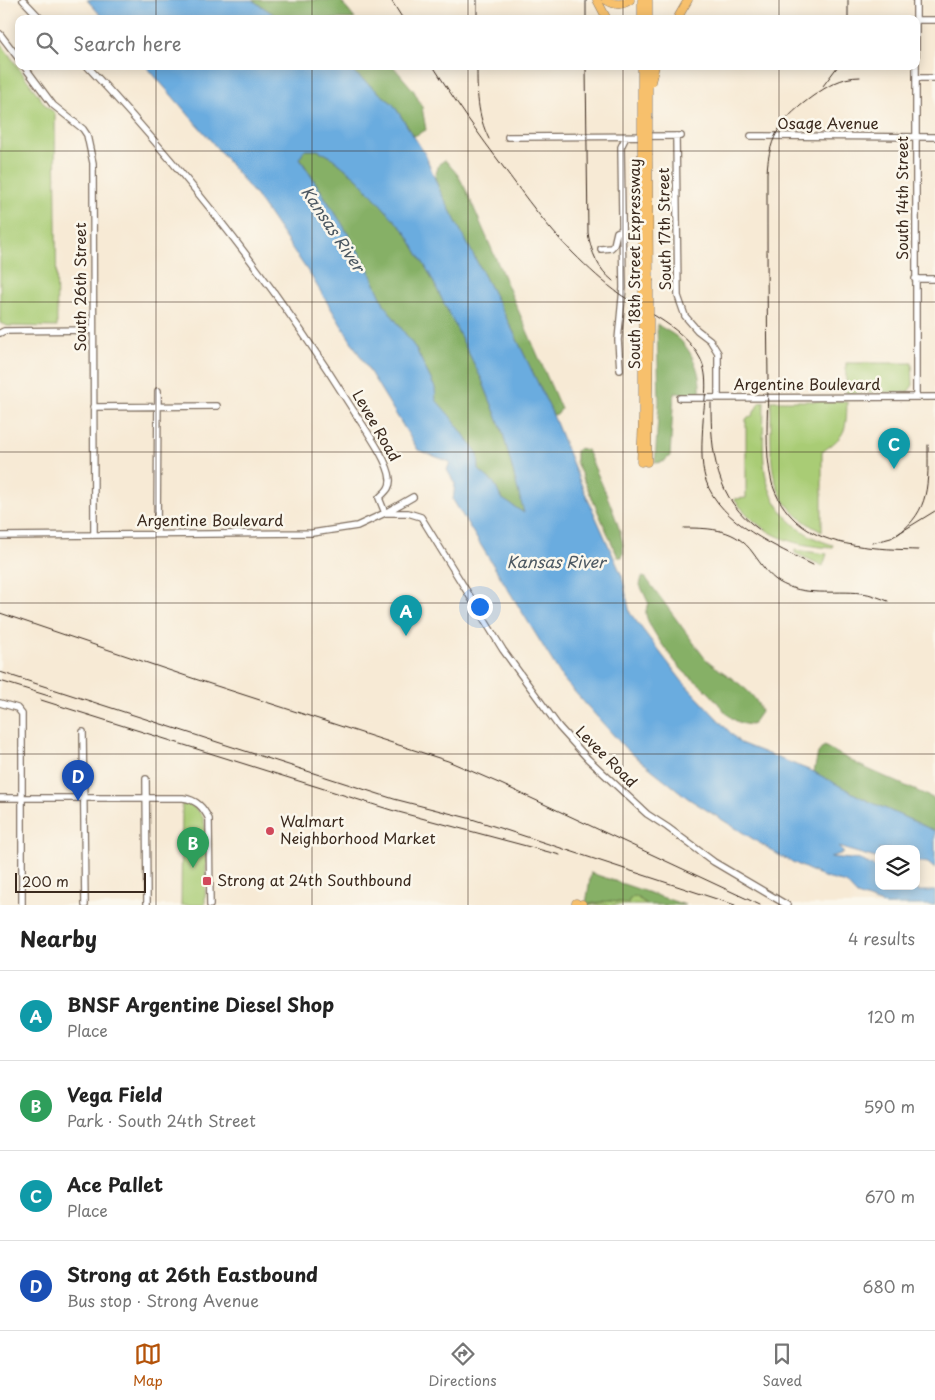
<!DOCTYPE html>
<meta charset="utf-8">
<style>
body{margin:0;font-family:"Playpen Sans",sans-serif;background:#f2f2f2;color:#222}
.controls{position:absolute;right:15px;bottom:15px;display:grid;overflow:hidden;border-radius:10px;box-shadow:0 2px 12px #0003}
.controls button{width:45px;height:45px;display:grid;place-items:center;padding:0;border:0;border-bottom:1px solid #e0e0e0;background:#fff;color:#222;font:25px sans-serif}
.scale{position:absolute;left:15px;bottom:12px;width:131px;box-sizing:border-box;padding-left:5px;border:2px solid #3b2a1e;border-top:0;font-size:14px;line-height:18px;white-space:nowrap;color:#3b2a1e;-webkit-text-stroke:4px #fbf7ec;paint-order:stroke}
.you{position:absolute;left:479px;top:606px;width:18px;height:18px;margin:-12px;border:4px solid #fff;border-radius:50%;background:#1a73e8;box-shadow:0 0 0 8px #1a73e833}
.badge{display:grid;place-items:center;width:32px;height:32px;border-radius:50%;background:#b45309;color:#fff;font-size:16px;font-weight:700}
.pin{position:absolute;translate:-50% -41px;filter:drop-shadow(0 1px 2px #0008)}
.pin::after{content:'';position:absolute;top:26px;width:18px;height:15px;background:inherit;clip-path:polygon(0 0,100% 0,50% 100%)}
.list{margin:0;padding:0;list-style:none}
h2{display:flex;justify-content:space-between;align-items:center;height:65px;margin:0;padding:0 20px;font-size:21px}
h2 small{font-size:16px;font-weight:400;color:#767676}
.list li{display:grid;grid-template-columns:32px 1fr auto;gap:15px;align-items:center;box-sizing:border-box;height:90px;padding:0 20px;border-top:1px solid #e0e0e0}
.list b{display:block;font-size:19px;white-space:nowrap}
.list p{margin:0;font-size:16px;white-space:nowrap;color:#767676}
.list em{font-size:16px;font-style:normal;color:#767676}
.icon{flex:none;width:28px;height:28px;fill:none;stroke:currentColor;stroke-width:2;stroke-linecap:round;stroke-linejoin:round}
.map{position:relative;flex:none;width:935px;height:905px;overflow:hidden}
.search{position:absolute;background:#fff;box-shadow:0 2px 12px #0003;left:15px;right:15px;top:15px;height:55px;display:flex;align-items:center;gap:12px;box-sizing:border-box;padding:0 18px;border-radius:10px;color:#767676;font-size:19px}
.sheet{height:425px;background:#fff}
nav{display:flex;justify-content:space-around;align-items:center;box-sizing:border-box;height:70px;border-top:1px solid #e0e0e0;background:#fff;font-size:14px;color:#767676}
nav a{display:grid;justify-items:center;gap:2px}
nav .on{color:#b45309}
.map>svg:first-child{display:block}
</style>
<div class="map">
<svg width="935" height="905" viewBox="0 0 935 905">
<rect width="100%" height="100%" fill="#fbf7ec"/>
<filter id="ink" filterUnits="userSpaceOnUse"><feTurbulence type="fractalNoise" baseFrequency=".02" numOctaves="2"/><feDisplacementMap in="SourceGraphic" scale="10" xChannelSelector="R" yChannelSelector="G"/><feConvolveMatrix kernelMatrix="1 2 1 2 8 2 1 2 1" color-interpolation-filters="sRGB"/></filter>
<filter id="wash" filterUnits="userSpaceOnUse"><feTurbulence type="fractalNoise" baseFrequency=".0096" numOctaves="4" result="noise"/><feDisplacementMap in="SourceGraphic" scale="20" xChannelSelector="R" yChannelSelector="G"/><feGaussianBlur stdDeviation="1.12" result="paint"/><feColorMatrix in="noise" values="0 0 0 0 0 0 0 0 0 0 0 0 0 0 0 0 0 1.4 0 .05"/><feComposite in="paint" operator="in"/></filter>
<g filter="url(#wash)">
<rect width="100%" height="100%" fill="#f7ead5"/>
<path fill="#a9cc75" stroke="#727b4a" d="M0 42 46 106 55 113 57 327 7 326 0 323Z
M846 363H912L913 385 908 392H903L846 393Z
M764 401C764 424 761 461 767 481 776 514 801 536 833 545L832 548C789 545 761 535 734 499L746 498V419L752 416 759 403Z
M771 401H847C846 432 847 434 822 452V532C762 501 772 460 771 401Z
M795 550 827 554 823 566 795 553Z
M182 803C191 804 199 809 203 818 209 830 205 888 205 905H181Z
M634 896 649 905H586L609 901 627 903 629 900Z"/>
<path fill="#86b066" stroke="#606d42" d="M252 0H340L355 19H281Z
M346 66H393L414 91 422 107 426 130 414 136 393 104Z
M304 150H318L331 157 358 179 406 233 429 273 482 380 502 430 525 514 501 498 494 483 479 470 478 454 450 416 435 400V388L416 349 384 304 366 264 341 222 300 158Z
M445 160 458 175 467 192 561 409 558 414 553 415 513 331 439 189 435 177 439 164Z
M657 324C663 329 671 332 677 337 692 350 702 374 700 394L674 393 670 456 663 462 655 463 659 402Z
M579 448 587 450C595 470 630 540 622 557H618L576 462V451Z
M642 577 646 578 704 657C719 673 756 688 761 712L752 725C728 724 723 706 708 692 701 684 692 679 684 672 676 664 643 622 646 611 646 608 648 606 649 604L640 585Z
M824 746 861 766 935 799V831L864 799 814 772 818 753Z
M591 872 597 875 685 905H649L634 896 629 900 628 903 609 901 586 904Z"/>
<path fill="#6bacdf" stroke="#536b7e" fill-rule="evenodd" d="M87 0H252L281 19H104Z
M146 66H346L393 104 425 154 439 189 513 331 553 415 578 477 622 576 630 613 682 681 740 743 814 772 864 799 935 831V869L928 863 916 861V849H879V859L838 847 844 853 830 857 861 860 879 869V886H911L919 891H935V905H886L857 895 846 883 826 878 782 857 689 799 626 749 564 680 453 500 455 484 447 470 450 462 418 450 311 276 257 197 207 136ZM304 150H318L331 157 358 179 406 233 429 273 482 380 502 430 524 513 501 498 494 483 479 470 478 454 450 416 436 400 435 388 416 349 384 304 366 264 341 222 300 159Z"/>
</g>
<g filter="url(#ink)">
<g fill="none" stroke-linecap="round" stroke-linejoin="round">
<defs>
<path id="minor" d="M23 0 41 19
M916 20H935
M0 34 19 59
M24 66 53 105 83 129 87 135 93 163 94 534
M87 66C186 172 276 286 353 410 363 426 389 461 390 479 391 488 385 492 379 498L385 513H408L421 517 503 650 559 727 588 759 647 814 667 827 714 862 787 905
M917 78H935
M676 136 678 296 685 316 697 330 710 340 718 353V398
M751 136 935 137
M508 137 681 136
M601 249 611 248 614 245 617 232 622 230
M915 279H935
M0 333 4 331 93 330
M620 370 618 340 623 288 621 147 626 137
M916 397V0
M680 398 935 397
M93 407 217 406
M157 534 158 391
M0 536 312 533 357 526 385 513 413 497
M0 703 17 708 22 714V905
M83 732 85 905
M146 779 147 905
M0 798H183C197 800 203 807 209 819L210 905"/>
<path id="highway" d="M597 0 607 19
M606 0C614 5 622 6 630 0
M642 0V19
M648 0V19
M677 19 688 0
M642 66V117
M651 82 655 66
M648 117V66
M648 155 649 280
M642 156 643 280
M641 462 643 418V336
M647 462 649 336
M576 905V903
M582 905V904"/>
</defs>
<use href="#minor" stroke="#7d6d5e" stroke-width="8"/>
<use href="#highway" stroke="#7d6d5e" stroke-width="9"/>
<use href="#minor" stroke="#fff" stroke-width="5.5"/>
<use href="#highway" stroke="#f7c06c" stroke-width="8"/>
<path stroke="#3b2a1e" stroke-width="1" d="M391 0 403 19
M477 0V19
M586 0V19
M848 0V19
M433 66C455 101 479 135 504 168 526 198 547 227 573 253 588 268 604 283 621 295 648 313 684 328 700 358 710 377 704 401 703 421 702 441 700 462 706 481 720 523 777 547 813 565
M477 66C477 92 477 115 489 139
M586 66 588 233C591 252 598 269 613 281
M860 77C841 77 828 86 813 96 783 118 769 134 767 173 767 242 767 312 768 381 768 414 764 451 772 483 776 497 785 511 796 521 825 548 881 549 918 550
M823 86 838 66
M711 403C711 453 715 499 760 530
M684 528C712 528 736 529 753 553 761 564 768 575 779 582 804 597 834 590 862 593 871 594 880 598 888 601
M897 535C931 510 928 483 928 445
M872 543 891 538 935 511
M0 613 195 679 448 761 501 784 760 905
M0 672 394 799 472 819 735 905
M0 681 52 697
M41 700 391 810 560 855"/>
<defs>
<path id="highway-bridge" d="M642 117V156
M648 117V155
M643 280V336
M649 280V336"/>
</defs>
<use href="#highway-bridge" stroke="#7d6d5e" stroke-width="9" stroke-linecap="butt"/>
<use href="#highway-bridge" stroke="#f7c06c" stroke-width="8"/>
</g>
</g>
<path fill="none" stroke="#3b2a1e" stroke-width="1" stroke-opacity="0.55" d="M156 0V19M312 0V19M468 0V19M623 0V19M779 0V19M156 66V905M312 66V905M468 66V905M623 66V905M779 66V905M0 151H935M0 302H935M0 452H935M0 603H935M0 754H935"/>
<g fill="#d1495b" stroke="#fbf7ec" stroke-width="2">
<circle cx="270" cy="831" r="5"/>
<rect x="202" y="876" width="10" height="10" rx="2.5"/>
</g>
<g text-anchor="middle" stroke-width="5" stroke-linejoin="round" paint-order="stroke">
<g font-size="15" fill="#3b2a1e" stroke="#fbf7ec">
<text x="828" y="129">Osage Avenue</text>
<text transform="translate(903 198) rotate(-90)" y="5">South 14th Street</text>
<text transform="translate(665 229) rotate(-91)" y="5">South 17th Street</text>
<text transform="translate(635 264) rotate(-90)" y="5">South 18th Street Expressway</text>
<text transform="translate(81 287) rotate(-90)" y="5">South 26th Street</text>
<text x="807" y="390">Argentine Boulevard</text>
<text transform="translate(376 426) rotate(60)" y="5">Levee Road</text>
<text x="210" y="526">Argentine Boulevard</text>
<text transform="translate(606 757) rotate(45)" y="5">Levee Road</text>
</g>
<g font-size="15" fill="#3b2a1e" stroke="#fbf7ec" text-anchor="start">
<text x="280" y="827">Walmart<tspan x="280" dy="17">Neighborhood Market</tspan></text>
<text x="217" y="886">Strong at 24th Southbound</text>
</g>
<g font-size="16" font-style="italic" fill="#4c5862" stroke="#fbf7ec">
<text transform="translate(333 229) rotate(56)" y="6">Kansas River</text>
<text x="556" y="568">Kansas River</text>
</g>
</g>
</svg>
<div class="controls">
<button><svg class="icon" aria-label="layers" viewBox="0 0 24 24"><path d="M12 4l9 5-9 5-9-5zM3 14l9 5 9-5"/></svg></button>
</div>
<div class="scale">200 m</div>
<div class="you"></div>
<div class="pin badge" style="left:406px;top:636px;background:#0f9aa8">A</div>
<div class="pin badge" style="left:193px;top:868px;background:#2e9e5b">B</div>
<div class="pin badge" style="left:894px;top:469px;background:#0f9aa8">C</div>
<div class="pin badge" style="left:78px;top:801px;background:#1a4fb4">D</div>
<div class="search"><svg class="icon" aria-label="search" viewBox="0 0 24 24"><circle cx="10" cy="10" r="6"/><path d="M15 15l6 6"/></svg>Search here</div>
</div>
<section class="sheet">
<h2>Nearby<small>4 results</small></h2>
<ul class="list">
<li><span class="badge" style="background:#0f9aa8">A</span><div><b>BNSF Argentine Diesel Shop</b><p>Place</p></div><em>120 m</em></li>
<li><span class="badge" style="background:#2e9e5b">B</span><div><b>Vega Field</b><p>Park · South 24th Street</p></div><em>590 m</em></li>
<li><span class="badge" style="background:#0f9aa8">C</span><div><b>Ace Pallet</b><p>Place</p></div><em>670 m</em></li>
<li><span class="badge" style="background:#1a4fb4">D</span><div><b>Strong at 26th Eastbound</b><p>Bus stop · Strong Avenue</p></div><em>680 m</em></li>
</ul>
</section>
<nav>
<a class="on"><svg class="icon" aria-label="map" viewBox="0 0 24 24"><path d="M3 6l6-2 6 2 6-2v14l-6 2-6-2-6 2zM9 4v14M15 6v14"/></svg>Map</a>
<a><svg class="icon" aria-label="directions" viewBox="0 0 24 24"><path d="M12 3l9 9-9 9-9-9zM9 14v-3h6M13 9l2 2-2 2"/></svg>Directions</a>
<a><svg class="icon" aria-label="saved" viewBox="0 0 24 24"><path d="M7 4h10v16l-5-4-5 4z"/></svg>Saved</a>
</nav>
